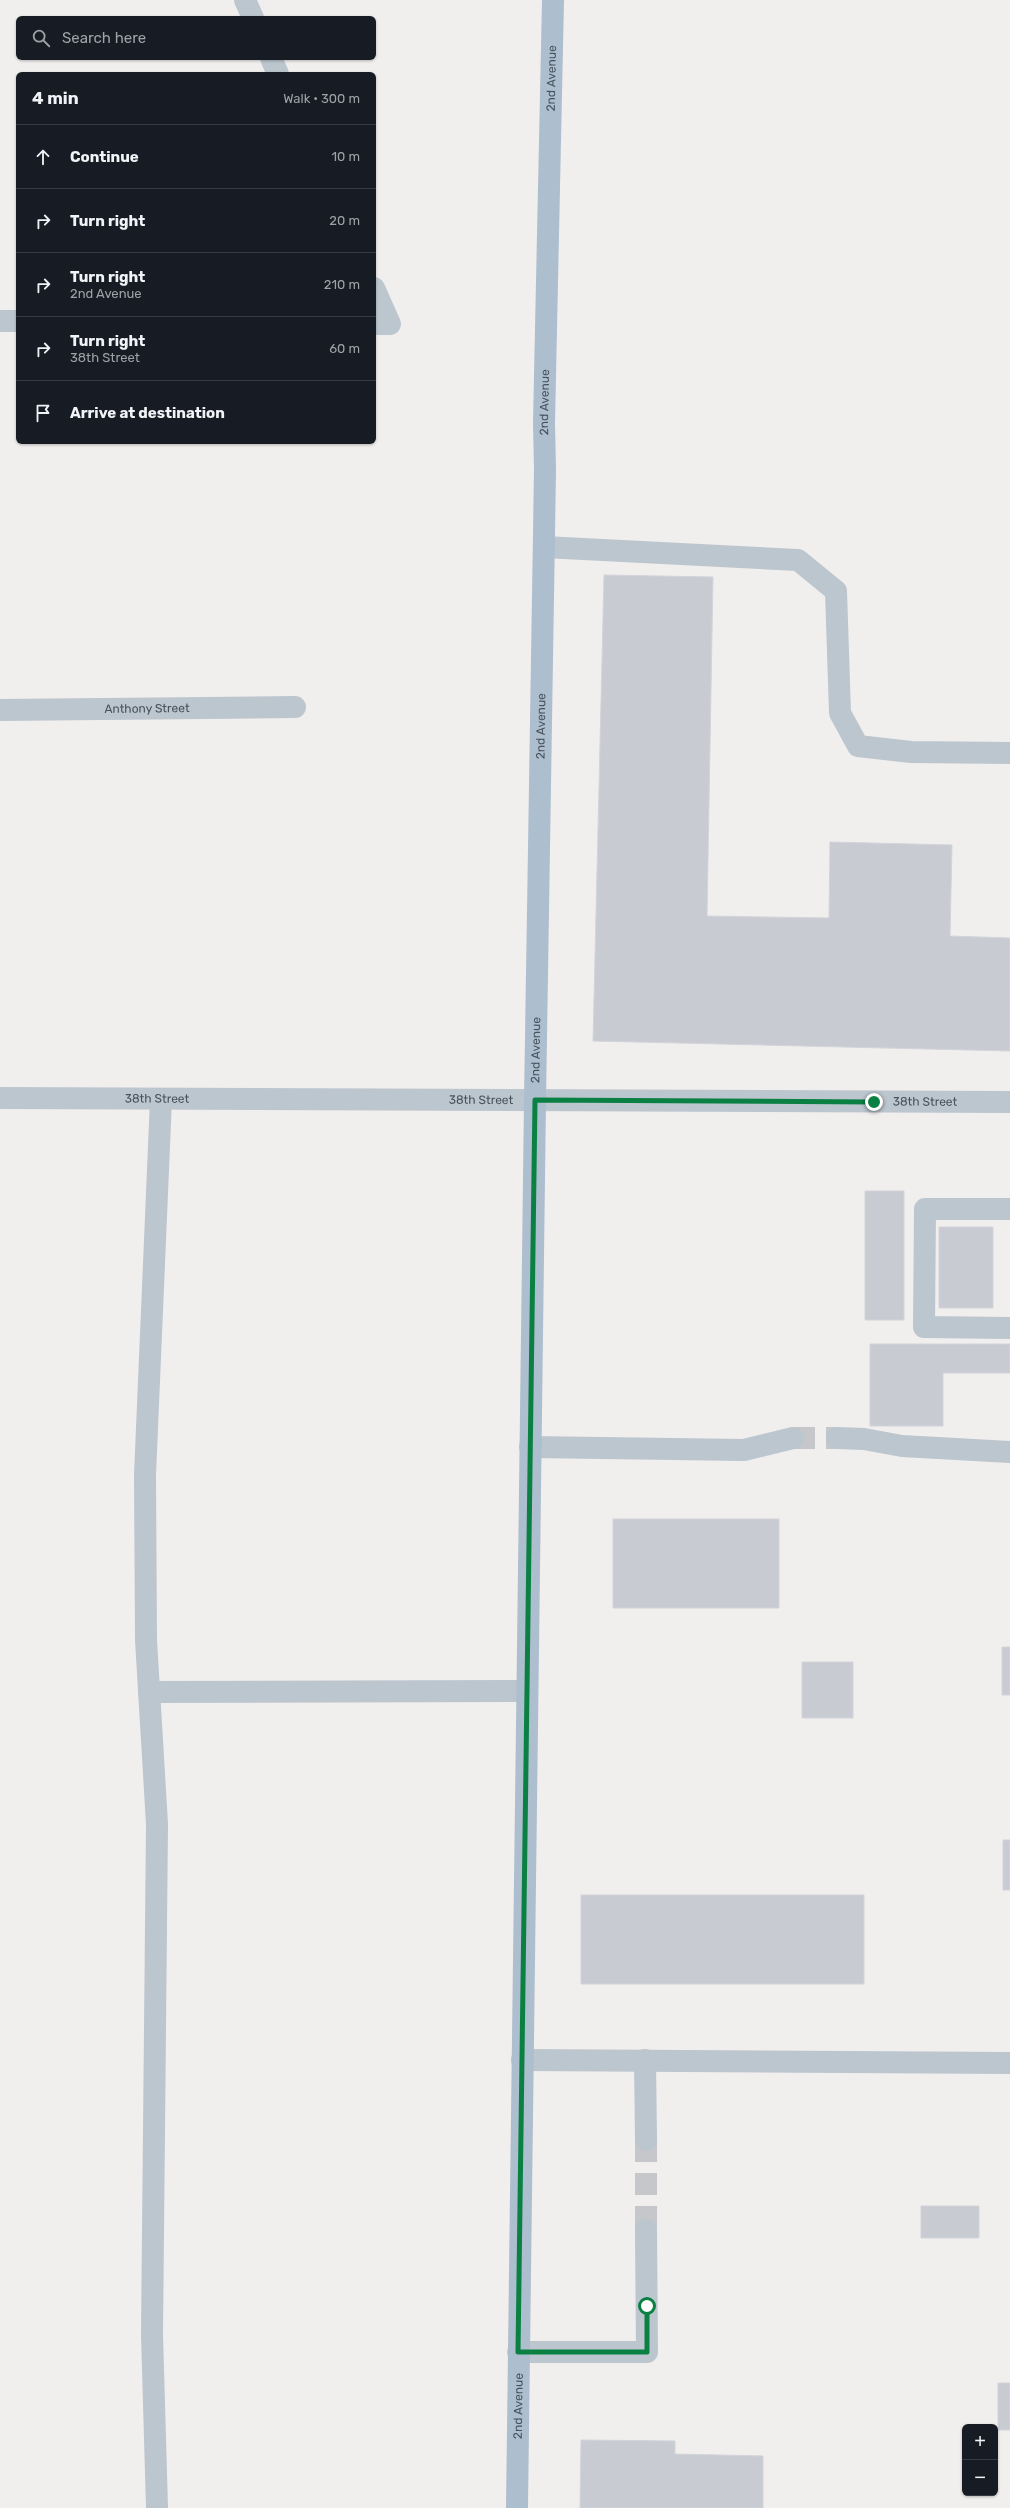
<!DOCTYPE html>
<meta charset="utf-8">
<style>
body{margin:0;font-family:Rubik,sans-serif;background:#242831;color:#f1f3f6}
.controls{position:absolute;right:12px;bottom:12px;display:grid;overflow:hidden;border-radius:6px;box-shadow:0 1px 3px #0004}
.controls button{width:36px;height:36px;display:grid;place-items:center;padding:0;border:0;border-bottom:1px solid #363941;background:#171b24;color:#f1f3f6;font:20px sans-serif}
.stop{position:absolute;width:12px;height:12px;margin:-9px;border:3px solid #0b8043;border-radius:50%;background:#fff}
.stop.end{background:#0b8043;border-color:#fff;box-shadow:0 1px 4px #0008}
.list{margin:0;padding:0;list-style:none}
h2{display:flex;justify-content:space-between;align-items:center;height:52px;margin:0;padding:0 16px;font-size:17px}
h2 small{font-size:13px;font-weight:400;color:#9ea1a6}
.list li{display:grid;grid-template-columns:26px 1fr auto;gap:12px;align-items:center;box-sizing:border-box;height:64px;padding:0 16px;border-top:1px solid #363941}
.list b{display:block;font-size:15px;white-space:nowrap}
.list p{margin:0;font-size:13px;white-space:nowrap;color:#9ea1a6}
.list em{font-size:13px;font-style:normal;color:#9ea1a6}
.icon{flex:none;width:22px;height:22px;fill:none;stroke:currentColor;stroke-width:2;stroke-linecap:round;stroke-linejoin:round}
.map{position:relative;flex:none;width:1010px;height:2508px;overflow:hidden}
.search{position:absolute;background:#171b24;box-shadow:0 1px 3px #0004;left:16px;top:16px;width:360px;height:44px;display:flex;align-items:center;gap:10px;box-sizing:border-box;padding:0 14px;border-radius:6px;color:#9ea1a6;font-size:15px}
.panel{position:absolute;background:#171b24;box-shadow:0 1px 3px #0004;left:16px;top:72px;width:360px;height:372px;border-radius:6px}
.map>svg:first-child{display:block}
</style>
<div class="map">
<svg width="1010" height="2508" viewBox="0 0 1010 2508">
<rect width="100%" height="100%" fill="#f1eeee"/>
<path fill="#c8cbd1" stroke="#d2d4da" d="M604 575 713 577 707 916 829 918 830 842 952 845 950 936 1010 938V1051L593 1041Z
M865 1191H904V1320H865Z
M939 1227H993V1308H939Z
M870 1344H1010V1373H943V1426H870Z
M613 1519H779V1608H613Z
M1002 1647H1010V1695H1002Z
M802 1662H853V1718H802Z
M1003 1840H1010V1890H1003Z
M581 1895H864V1984H581Z
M921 2206H979V2238H921Z
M998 2383H1010V2430H998Z
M581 2440 675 2441V2454L763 2456V2508H580Z"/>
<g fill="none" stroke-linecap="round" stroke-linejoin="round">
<path stroke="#c6c7ca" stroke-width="22" stroke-dasharray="22 11" stroke-linecap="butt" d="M793 1438H837
M646 2140V2230"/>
<g stroke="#bcc6ce" stroke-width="22">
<path d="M245 0 253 18"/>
<path d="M271 58 278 74"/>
<path d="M374 288 390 324H374"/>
<path d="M0 321H18"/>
<path d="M544 547 798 560 836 591 840 713 858 746 911 752 1010 753"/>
<path id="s1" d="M0 710 295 707"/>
<path id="s2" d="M0 1098 1010 1102"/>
<path d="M1010 1209H925L924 1327 1010 1328"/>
<path d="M837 1438 864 1439 902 1446 1010 1452"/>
<path d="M530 1447 744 1450 793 1438"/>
<path d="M149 1692 527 1691"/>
<path d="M522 2060 1010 2063"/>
<path d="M645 2060 646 2140"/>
<path d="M518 2352H647L646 2230"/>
<path d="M157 2508 152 2334 157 1824 146 1640 145 1475 161 1099"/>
</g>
<path stroke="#adbece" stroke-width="22" id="s3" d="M517 2508 535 1100 545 470 544 423 553 0"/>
</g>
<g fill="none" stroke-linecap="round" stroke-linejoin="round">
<path stroke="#0b8043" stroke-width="5" d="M647 2306V2352H518L535 1100 874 1102"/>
</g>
<g text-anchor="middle" stroke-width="3" stroke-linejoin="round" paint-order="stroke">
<g font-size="12" fill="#46525c" stroke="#fff">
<text dy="4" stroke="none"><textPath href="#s3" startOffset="2430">2nd Avenue</textPath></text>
<text dy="4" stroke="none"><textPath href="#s3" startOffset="2106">2nd Avenue</textPath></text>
<text dy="4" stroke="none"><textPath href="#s1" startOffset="147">Anthony Street</textPath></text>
<text dy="4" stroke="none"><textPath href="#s3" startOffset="1782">2nd Avenue</textPath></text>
<text dy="4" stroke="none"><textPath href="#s3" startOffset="1458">2nd Avenue</textPath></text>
<text dy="4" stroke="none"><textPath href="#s2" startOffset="157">38th Street</textPath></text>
<text dy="4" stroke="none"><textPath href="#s2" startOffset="481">38th Street</textPath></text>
<text dy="4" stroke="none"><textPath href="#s2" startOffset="925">38th Street</textPath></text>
<text dy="4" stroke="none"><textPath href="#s3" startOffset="102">2nd Avenue</textPath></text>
</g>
</g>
</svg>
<div class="controls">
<button>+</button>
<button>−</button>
</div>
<div class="stop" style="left:647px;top:2306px"></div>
<div class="stop end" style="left:874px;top:1102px"></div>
<div class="search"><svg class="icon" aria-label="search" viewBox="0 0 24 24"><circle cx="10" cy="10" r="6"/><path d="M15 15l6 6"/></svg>Search here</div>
<section class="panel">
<h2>4 min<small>Walk · 300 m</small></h2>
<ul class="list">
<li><svg class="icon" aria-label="ahead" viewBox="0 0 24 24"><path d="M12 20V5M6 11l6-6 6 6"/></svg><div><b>Continue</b></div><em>10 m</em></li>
<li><svg class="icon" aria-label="right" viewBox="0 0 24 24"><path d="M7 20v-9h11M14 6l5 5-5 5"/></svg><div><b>Turn right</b></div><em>20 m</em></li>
<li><svg class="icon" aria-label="right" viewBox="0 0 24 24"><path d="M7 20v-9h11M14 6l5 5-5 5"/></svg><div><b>Turn right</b><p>2nd Avenue</p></div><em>210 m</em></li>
<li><svg class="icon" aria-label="right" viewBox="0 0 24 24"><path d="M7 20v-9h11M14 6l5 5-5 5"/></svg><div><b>Turn right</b><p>38th Street</p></div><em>60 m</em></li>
<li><svg class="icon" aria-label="arrive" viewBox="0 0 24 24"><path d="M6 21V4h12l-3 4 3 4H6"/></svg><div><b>Arrive at destination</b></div></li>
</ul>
</section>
</div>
